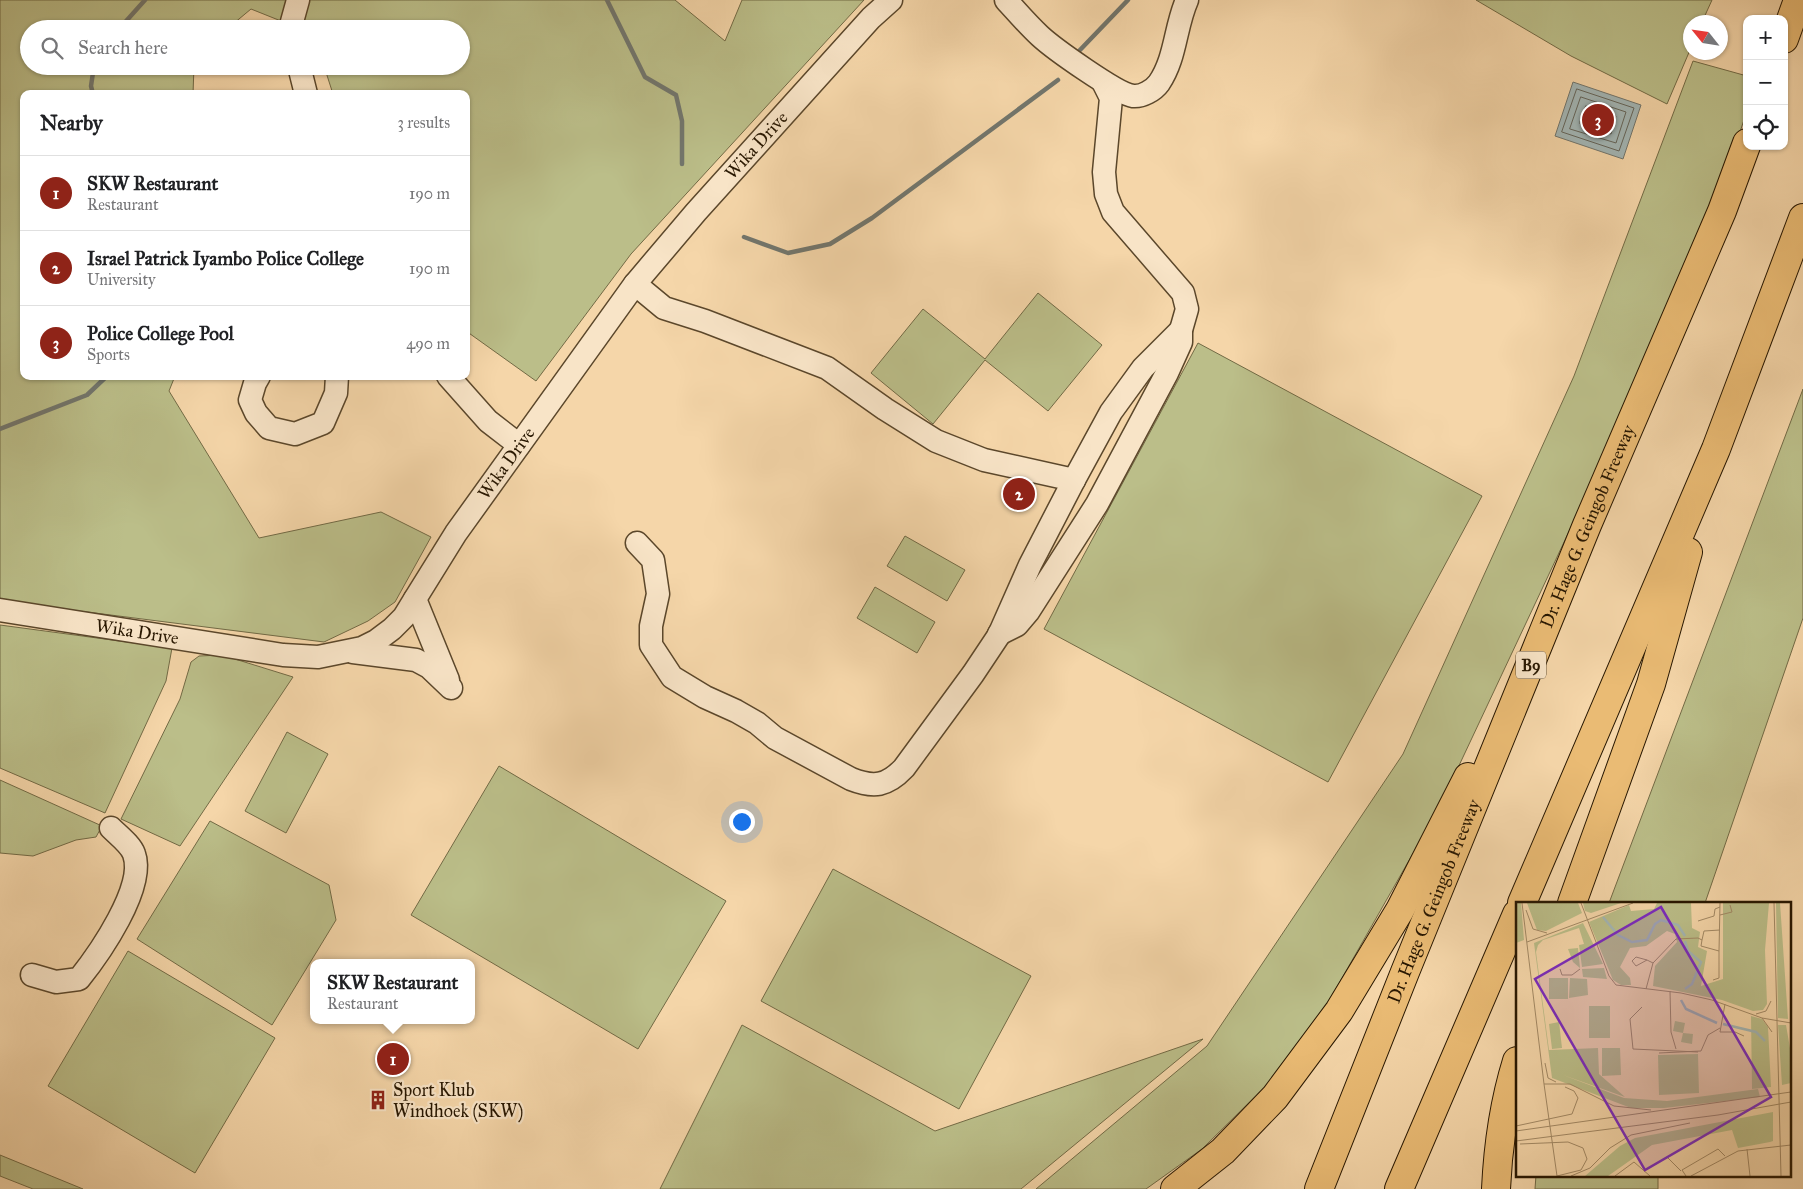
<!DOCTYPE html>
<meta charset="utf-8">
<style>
body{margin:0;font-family:"IM FELL Great Primer",serif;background:#f6f6f6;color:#202124}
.controls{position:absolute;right:15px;top:15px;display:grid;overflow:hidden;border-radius:10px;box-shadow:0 1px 4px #0004}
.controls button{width:45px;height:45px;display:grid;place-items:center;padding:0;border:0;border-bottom:1px solid #e0e0e0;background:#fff;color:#202124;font:25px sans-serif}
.compass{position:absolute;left:1683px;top:15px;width:45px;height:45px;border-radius:50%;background:#fff;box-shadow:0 1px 4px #0004;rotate:300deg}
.you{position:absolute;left:741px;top:821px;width:18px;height:18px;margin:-12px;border:4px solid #fff;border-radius:50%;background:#1a73e8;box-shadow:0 0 0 8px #1a73e833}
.badge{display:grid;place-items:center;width:32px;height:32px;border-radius:50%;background:#8f2418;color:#fff;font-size:16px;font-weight:700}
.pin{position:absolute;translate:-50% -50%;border:2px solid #fff;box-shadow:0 1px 5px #0006}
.popup{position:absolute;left:310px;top:959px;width:165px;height:65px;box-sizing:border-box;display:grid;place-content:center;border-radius:10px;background:#fff;filter:drop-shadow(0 1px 4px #0005);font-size:16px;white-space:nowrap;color:#757577}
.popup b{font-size:19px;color:#202124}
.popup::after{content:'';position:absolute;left:50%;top:100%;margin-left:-10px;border:10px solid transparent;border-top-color:#fff}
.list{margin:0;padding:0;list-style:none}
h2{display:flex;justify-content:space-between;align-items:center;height:65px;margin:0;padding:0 20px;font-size:21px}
h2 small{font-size:16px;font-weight:400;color:#757577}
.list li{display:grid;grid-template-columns:32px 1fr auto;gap:15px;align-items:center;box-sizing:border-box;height:75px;padding:0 20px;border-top:1px solid #e0e0e0}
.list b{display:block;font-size:19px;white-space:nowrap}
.list p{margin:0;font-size:16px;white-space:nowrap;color:#757577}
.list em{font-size:16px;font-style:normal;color:#757577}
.icon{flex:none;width:28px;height:28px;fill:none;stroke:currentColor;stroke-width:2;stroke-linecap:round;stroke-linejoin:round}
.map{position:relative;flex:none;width:1803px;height:1189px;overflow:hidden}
.search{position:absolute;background:#fff;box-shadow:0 1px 4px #0004;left:20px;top:20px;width:450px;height:55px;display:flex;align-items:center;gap:12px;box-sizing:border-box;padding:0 18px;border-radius:28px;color:#757577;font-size:19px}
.panel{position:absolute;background:#fff;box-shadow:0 1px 4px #0004;left:20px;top:90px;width:450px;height:290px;border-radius:10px}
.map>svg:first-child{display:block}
</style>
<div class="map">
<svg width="1803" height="1189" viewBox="0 0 1803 1189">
<rect width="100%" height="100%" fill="#f5d6a9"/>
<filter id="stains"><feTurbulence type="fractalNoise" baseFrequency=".004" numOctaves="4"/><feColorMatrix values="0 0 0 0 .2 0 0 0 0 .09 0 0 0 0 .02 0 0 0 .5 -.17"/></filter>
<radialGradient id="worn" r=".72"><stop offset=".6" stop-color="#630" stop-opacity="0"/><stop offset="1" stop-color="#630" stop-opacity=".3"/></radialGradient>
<path fill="#bbbe89" stroke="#726a45" d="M0 0H675L725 41 742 0H864L631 254 536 381 466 331V94H333L324 66H461V29H301L251 9 227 29H29V66H194L193 94H24V376H175L169 391 259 538 381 512 431 537 395 602 368 621 324 642 0 601Z
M1476 0H1712L1702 22H1690V50L1667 104 1571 56Z
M1693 61 1747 76V111L1713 212 1581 506 1440 806 1309 1036 1269 1083 1202 1149 1146 1189H1036L1207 1046 1403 754 1574 376Z
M1038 293 1102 345 1048 411 985 360 933 424 871 373 923 309 985 359Z
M1198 343 1482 496 1328 782 1044 629Z
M1803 389V618L1705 903H1609Z
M905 536 965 570 947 601 887 566Z
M875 587 935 622 917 653 857 618Z
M0 625 172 648 166 681 105 813 0 768Z
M222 655 293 677 180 846 121 819 180 699 191 662 199 656Z
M287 732 328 754 286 833 245 811Z
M499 766 726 901 638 1049 411 915Z
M0 780 102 826 96 837 76 840 33 856 0 853Z
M210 821 329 885 336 920 272 1025 137 939Z
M833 869 1031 976 959 1109 761 1001Z
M128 951 275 1038 195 1173 48 1086Z
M742 1025 935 1131 1203 1039 1021 1189H660Z
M0 1155 83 1189H33L0 1176Z
M1536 1175H1658V1189H1535Z"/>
<path fill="#a3b6b5" stroke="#72766d" d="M1573 82 1641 105 1623 159 1555 136Z"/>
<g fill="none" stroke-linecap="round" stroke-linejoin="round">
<path stroke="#66665b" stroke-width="1" d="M1577 89 1634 108 1619 151 1562 132Z
M1581 97 1626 112 1616 143 1570 129Z
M1586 106 1616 116 1611 134 1580 124V122Z"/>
<path stroke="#72766d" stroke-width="4.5" d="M607 0 645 77 676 95 682 121V164
M119 29 145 0
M1080 50 1128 0
M93 94 91 86 94 66
M744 237 788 253 830 244 872 218 1058 80
M0 429 87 395 107 376"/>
<defs>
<g id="minor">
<path d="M1006 0C1017 12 1028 25 1040 36 1053 48 1117 94 1133 96 1142 97 1154 90 1159 83 1176 58 1175 27 1187 0"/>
<path d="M290 29 298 0"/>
<path d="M299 66 306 94"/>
<path d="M635 284 664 308 705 321 827 368 885 409 936 441 984 460 1074 480"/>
<path d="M259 376 255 383 250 400 256 413 269 428 295 434 323 423 336 393 337 376"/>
<path d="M448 376 488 421 519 445"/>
<path d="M637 543 653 560 658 594 651 626V645L672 677 705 697 736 711 757 723 775 738 851 779C874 788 887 786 904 768L973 674 999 635 1030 565 1074 480 1111 412 1143 368 1181 330"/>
<path d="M415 599 448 680"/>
<path id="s1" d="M0 610 283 655 318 657 362 648 376 641 392 629 404 617 415 599 456 533 635 284 696 212 871 18 891 0"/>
<path d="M999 634 1017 625 1028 612 1097 504 1167 373 1181 342V330L1187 309 1183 293 1113 212 1106 194 1104 172 1111 98 1103 82"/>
<path d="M353 652 416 660 429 667 451 688"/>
<path d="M32 975 56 982 79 979C99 954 146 887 134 854 131 845 118 835 111 828"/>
</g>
<g id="highway">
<path d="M1784 39 1798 0"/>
<path d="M1522 903 1716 449 1803 218"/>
<path d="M1572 903 1651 684 1688 552"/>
<path d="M1175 1189 1223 1151 1275 1097 1339 1011 1400 910 1468 777"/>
<path id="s2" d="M1319 1189 1405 972 1587 525 1722 211 1747 143"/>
<path d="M1399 1189 1517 914"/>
<path d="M1496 1189C1498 1146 1504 1103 1517 1061"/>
</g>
</defs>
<use href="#minor" stroke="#5b472b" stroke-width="25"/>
<use href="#highway" stroke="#281701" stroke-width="30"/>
<use href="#minor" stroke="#f8e4c7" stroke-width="22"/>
<use href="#highway" stroke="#eabb74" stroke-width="28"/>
</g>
<defs>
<symbol id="building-bare" viewBox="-9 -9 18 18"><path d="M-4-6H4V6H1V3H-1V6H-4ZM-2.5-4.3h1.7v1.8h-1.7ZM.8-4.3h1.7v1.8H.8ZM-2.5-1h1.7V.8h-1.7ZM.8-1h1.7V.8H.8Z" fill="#8f2418" stroke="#f8e4c7" stroke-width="2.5" paint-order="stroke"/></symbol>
</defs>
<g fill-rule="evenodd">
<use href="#building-bare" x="364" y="1086" width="28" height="28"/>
</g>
<g text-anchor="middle" stroke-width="4.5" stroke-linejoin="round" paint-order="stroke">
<rect fill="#f8e4c7" stroke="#66543c" stroke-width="1" x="1516" y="651.5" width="30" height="27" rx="4"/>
<g font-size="16" font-weight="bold" fill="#281701">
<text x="1531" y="671">B9</text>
</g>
<g font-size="18" fill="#281701" stroke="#f8e4c7">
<text dy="6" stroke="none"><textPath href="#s1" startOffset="1009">Wika Drive</textPath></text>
<text dy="6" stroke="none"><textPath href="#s1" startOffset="604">Wika Drive</textPath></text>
<text dy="6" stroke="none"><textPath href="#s2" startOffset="715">Dr. Hage G. Geingob Freeway</textPath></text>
<text dy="6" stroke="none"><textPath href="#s1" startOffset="139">Wika Drive</textPath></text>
<text dy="6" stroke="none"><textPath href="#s2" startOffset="310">Dr. Hage G. Geingob Freeway</textPath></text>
</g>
<g font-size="18" fill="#281701" stroke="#f8e4c7" text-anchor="start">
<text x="393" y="1096">Sport Klub<tspan x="393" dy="21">Windhoek (SKW)</tspan></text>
</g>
</g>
<g transform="translate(1516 902)">
<rect width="275" height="275" fill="#f5d6a9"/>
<path d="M0 1H5L8 38 0 41ZM11 1H62L66 11 30 29 21 28ZM67 1H105L75 11 69 9ZM141 1H198H175L176 26 184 30 182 45 191 49 185 84 207 77V1H253L249 48 251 102 247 108 237 109 206 98 137 84 139 64 161 40 159 32 151 29 130 44 114 46 104 65 114 76 115 83H105L97 78 73 20 113 3 115 9 138 7ZM260 1H264L272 117 262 116ZM67 21 87 62 66 65 63 43 68 42 63 26 27 38 22 43 20 50 33 148 37 159 33 148 82 146 83 172 109 195 47 173 108 196 151 199 242 187 244 195 148 206H115L36 176 18 41ZM62 46 64 66 57 60 52 47ZM88 66 91 77 67 75 66 67ZM33 76H52V97H33ZM54 76 71 77 72 93 53 96ZM73 104H94V136H73ZM235 114 246 117 252 125 255 185 236 187ZM159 119 169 121 167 131 177 132 176 142 165 140 167 131 157 129ZM43 120 46 146 36 147 33 122ZM262 123H270L275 152V181L266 183ZM86 146H104L105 173 86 174ZM182 152 183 191 143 193 142 153ZM257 210V239L254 240 222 246 216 228 136 243 92 274H69L104 244 119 236Z" fill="#bbbe89"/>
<path fill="none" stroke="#a3b6b5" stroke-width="2.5" d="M87 15 102 33 116 40 131 38 139 22 145 18 162 23 169 34M169 39 172 49 185 60 176 82 169 87M165 98 170 107 201 121M207 122 240 130 249 139"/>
<path fill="none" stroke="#a38a66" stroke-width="1" d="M6 1 28 182M65 1 93 74 100 83 165 91 196 98 246 116 275 121M258 1 265 274M10 8 17 27 31 31M204 13 216 10 214 3M182 19 198 14 199 7 204 5M186 38 188 29 204 28M11 40 117 1M131 58 120 55 116 59 120 64 131 58 137 61M44 67 46 73H56L64 67M197 78 203 76V49M130 87 137 61 160 37 182 36 186 38 185 44 203 49 204 1M154 89 155 130 160 147M209 102 204 130H219L228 134M126 105 114 117 117 147 182 150M240 112 250 109 255 99M246 116 256 130M143 151 185 149 192 133 204 126M29 161 32 176 40 180M0 224 56 212 62 196 58 189 49 185M0 229 275 190M0 239 202 213 275 200M4 242 52 240 67 246 71 257 65 268 41 274M231 247 234 274M152 256 165 269M41 274 28 182H54L98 204 135 208M55 274 74 266 94 246 115 233 174 221M99 274 118 260 134 274M170 274 166 268 202 247 209 254M175 274 222 249 275 243"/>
<path fill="#7b2cbf" fill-opacity="0.15" stroke="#7b2cbf" stroke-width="2.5" d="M145 5 255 195 129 268 19 77Z"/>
<rect width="275" height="275" fill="none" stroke="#281701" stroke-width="2.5"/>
</g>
<rect width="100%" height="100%" filter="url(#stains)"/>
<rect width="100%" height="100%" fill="url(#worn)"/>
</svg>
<div class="controls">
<button>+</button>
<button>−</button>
<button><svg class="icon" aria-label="locate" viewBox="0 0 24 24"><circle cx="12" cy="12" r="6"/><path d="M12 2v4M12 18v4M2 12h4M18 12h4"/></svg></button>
</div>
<svg class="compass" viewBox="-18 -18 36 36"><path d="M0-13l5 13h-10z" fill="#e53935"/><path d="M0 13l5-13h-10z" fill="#757577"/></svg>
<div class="you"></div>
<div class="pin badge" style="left:393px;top:1059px">1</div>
<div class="popup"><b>SKW Restaurant</b>Restaurant</div>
<div class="pin badge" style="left:1019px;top:494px">2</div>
<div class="pin badge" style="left:1598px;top:120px">3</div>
<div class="search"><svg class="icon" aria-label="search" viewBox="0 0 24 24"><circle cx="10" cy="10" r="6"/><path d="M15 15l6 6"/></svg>Search here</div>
<section class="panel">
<h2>Nearby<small>3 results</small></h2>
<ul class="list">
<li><span class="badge">1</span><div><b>SKW Restaurant</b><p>Restaurant</p></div><em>190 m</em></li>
<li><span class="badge">2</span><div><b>Israel Patrick Iyambo Police College</b><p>University</p></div><em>190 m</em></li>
<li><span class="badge">3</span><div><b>Police College Pool</b><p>Sports</p></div><em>490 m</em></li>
</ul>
</section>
</div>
